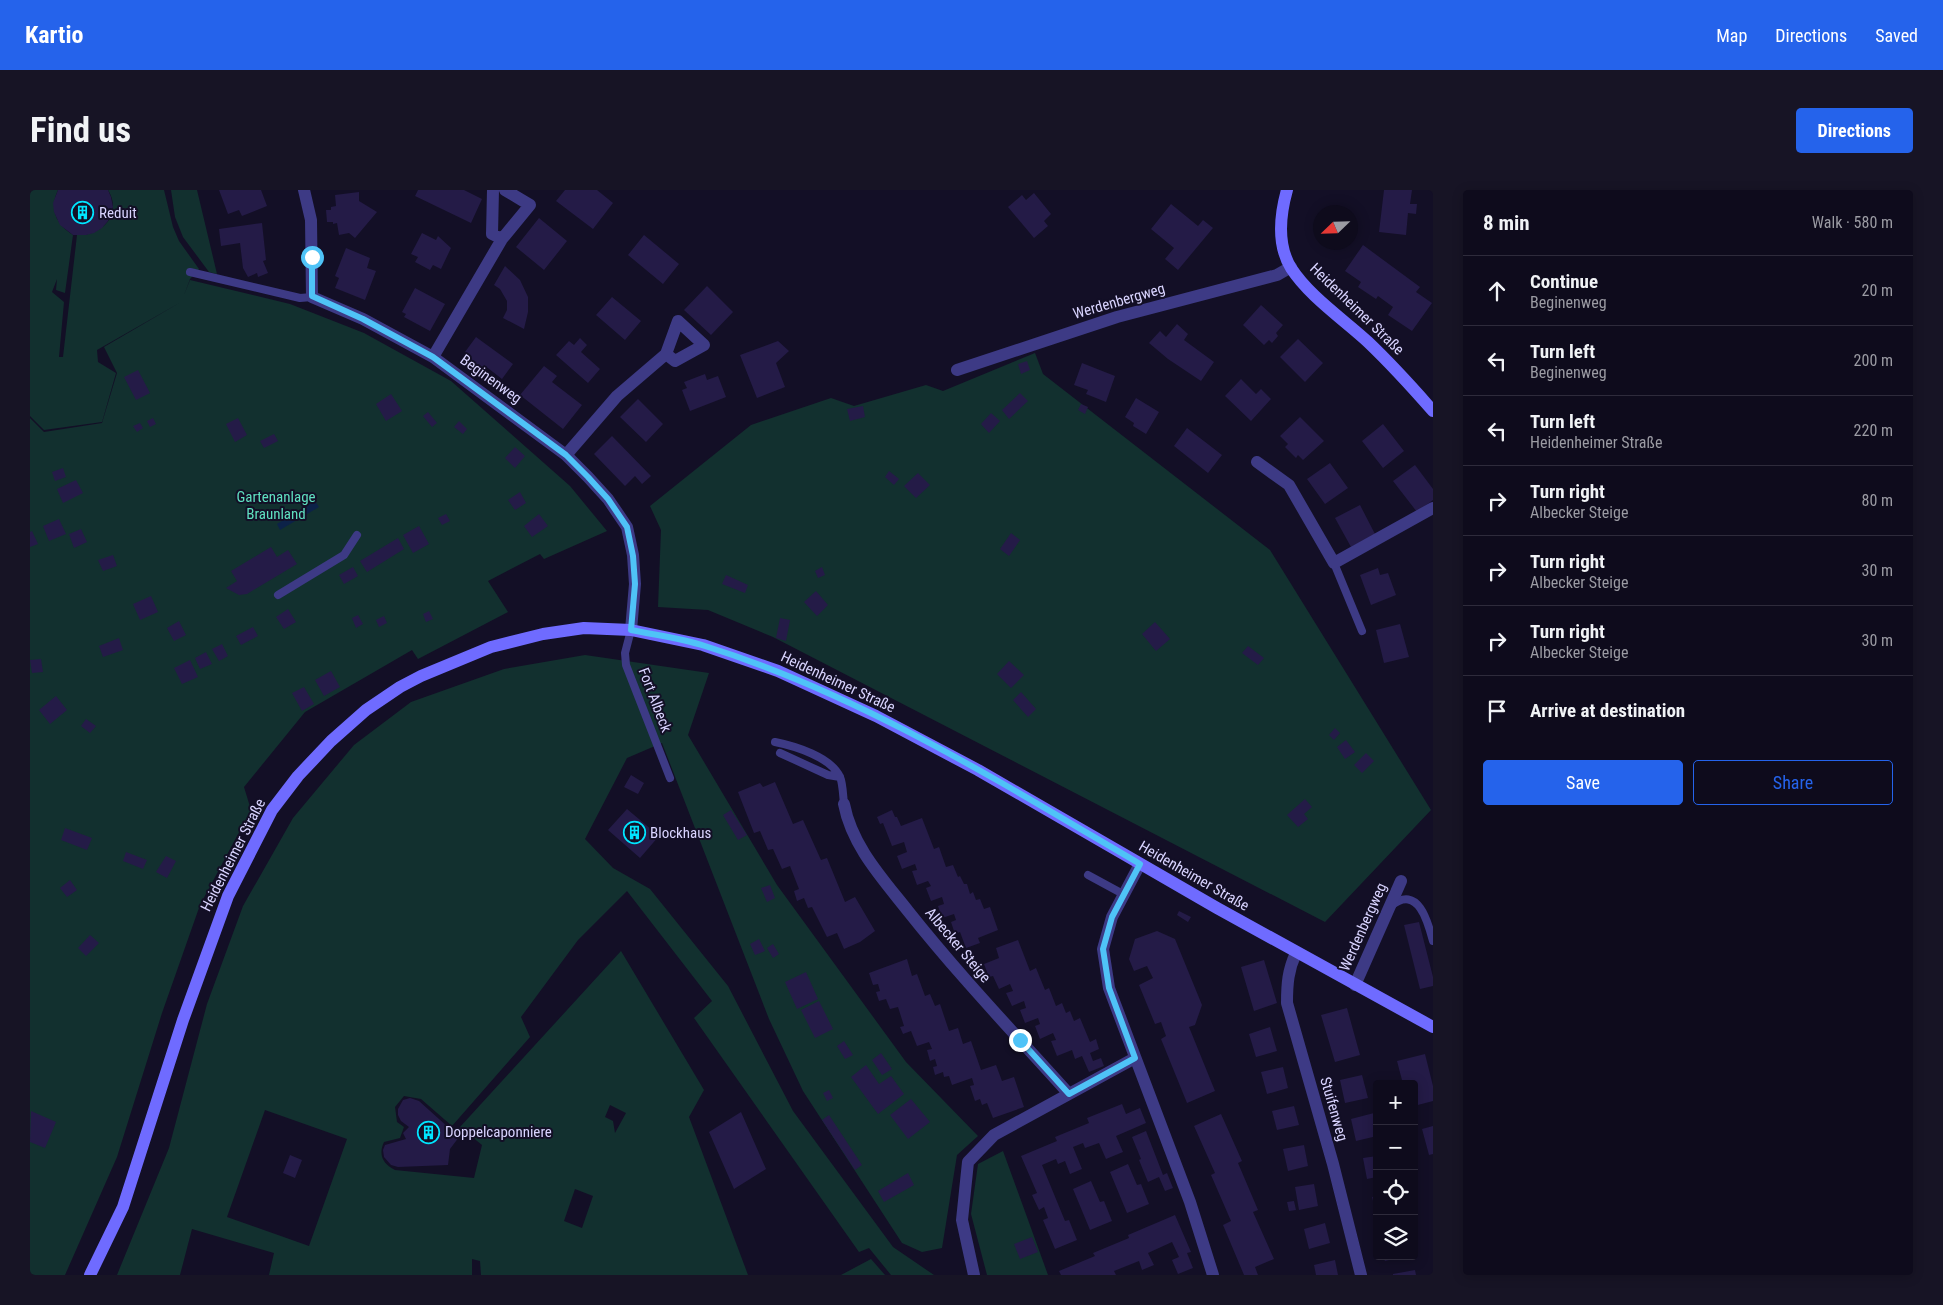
<!DOCTYPE html>
<meta charset="utf-8">
<style>
body{margin:0;font-family:"Roboto Condensed",sans-serif;background:#171425;color:#f1f3f6}
.controls{position:absolute;right:15px;bottom:15px;display:grid;overflow:hidden;border-radius:5px;box-shadow:0 2px 12px #0003}
.controls button{width:45px;height:45px;display:grid;place-items:center;padding:0;border:0;border-bottom:1px solid #2e2b3b;background:#0e0b1c;color:#f1f3f6;font:25px sans-serif}
.compass{position:absolute;left:1283px;top:15px;width:45px;height:45px;border-radius:50%;background:#0e0b1c;box-shadow:0 2px 12px #0003;rotate:247deg}
.stop{position:absolute;width:15px;height:15px;margin:-11px;border:4px solid #4fc3f7;border-radius:50%;background:#fff}
.stop.end{background:#4fc3f7;border-color:#fff;box-shadow:0 1px 5px #0008}
.list{margin:0;padding:0;list-style:none}
h2{display:flex;justify-content:space-between;align-items:center;height:65px;margin:0;padding:0 20px;font-size:21px}
h2 small{font-size:16px;font-weight:400;color:#9b9ba3}
.list li{display:grid;grid-template-columns:32px 1fr auto;gap:15px;align-items:center;box-sizing:border-box;height:70px;padding:0 20px;border-top:1px solid #2e2b3b}
.list b{display:block;font-size:19px;white-space:nowrap}
.list p{margin:0;font-size:16px;white-space:nowrap;color:#9b9ba3}
.list em{font-size:16px;font-style:normal;color:#9b9ba3}
.actions{display:flex;gap:10px;padding:15px 20px}
.actions a{flex:1;padding:11px 0;border:1px solid #2563eb;border-radius:5px;text-align:center;font-size:18px;color:#2563eb}
.actions .main{background:#2563eb;color:#fff}
.icon{flex:none;width:28px;height:28px;fill:none;stroke:currentColor;stroke-width:2;stroke-linecap:round;stroke-linejoin:round}
.map{position:relative;flex:none;width:1403px;height:1085px;overflow:hidden;border-radius:5px}
header{display:flex;align-items:center;gap:30px;box-sizing:border-box;height:70px;padding:0 25px;background:#2563eb;color:#fff}
header strong{font-size:24px}
nav{display:flex;gap:28px;margin-inline-start:auto;font-size:18px}
.intro{display:flex;align-items:center;justify-content:space-between;box-sizing:border-box;height:120px;padding:0 30px}
h1{margin:0;font-size:35px}
.button{padding:12px 22px;border-radius:5px;background:#2563eb;color:#fff;font-size:18px;font-weight:700}
main{display:flex;gap:30px;padding:0 30px}
aside{flex:1;background:#0e0b1c;border-radius:5px;box-shadow:0 2px 12px #0003}
.map>svg:first-child{display:block}
</style>
<header>
<strong>Kartio</strong>
<nav><a>Map</a><a>Directions</a><a>Saved</a></nav>
</header>
<div class="intro"><h1>Find us</h1><a class="button">Directions</a></div>
<main>
<div class="map">
<svg width="1403" height="1085" viewBox="0 0 1403 1085">
<rect width="100%" height="100%" fill="#130f26"/>
<path fill="#12302f" fill-rule="evenodd" d="M0 0H28C19 19 26 34 43 45L35 103 26 100 27 89 22 102 34 112 29 167H33L47 45C72 46 93 24 78 0H134L143 37 149 51 169 79 160 89 154 105 160 90 260 114 334 143 421 191 540 296 577 341 514 369 510 364 458 391 478 422 388 469 382 460 275 522 214 597 221 620 170 715 132 823 87 967 35 1085H0V228L14 242 72 233 87 183 74 157 151 112 67 160 68 172 86 183 72 232 14 240 0 226Z
M141 0H167L187 84 179 82 153 47 145 27Z
M1005 163 1013 184 1240 360 1401 620 1295 732 743 447 678 420 628 417 631 340 620 316 721 235 801 208 824 216 896 195 913 201Z
M555 465 679 483 658 545 747 695 876 872 948 946 927 965 912 1058 892 1062 872 1053 773 901 739 829 632 553 597 568 555 649 583 678 620 699 698 796 763 921 863 1057 904 1085H861L839 1058 829 1062 664 828 682 811 597 701 548 750 491 827 500 847 422 936 391 909 374 906 365 917 367 932 374 937 370 948 354 952C348 965 353 974 365 980L444 988 452 955 430 937 591 761 674 900 659 927 718 1085H451L450 1071 442 1069V1085H239L244 1063 162 1039 150 1085H87L139 958 177 814 213 716 263 628 324 555 381 512 474 479ZM580 915 596 923 585 943 583 931 575 927ZM235 920 317 949 279 1056 197 1027ZM545 999 563 1006 552 1038 534 1031Z
M973 961 1018 1085H957L941 1024 948 974Z
M841 1069 855 1085H811Z"/>
<path fill="#0c2248" d="M285 311 289 317 250 340 247 334Z"/>
<path fill="#241b47" d="M28 0H78L81 7 83 17 78 31 72 38 64 43 56 45H43L30 35 24 22 23 13Z
M189 0H231L237 16 212 26 209 20 198 24Z
M388 0H434L452 9 441 33 385 6Z
M535 0H567L583 13 563 39 526 11Z
M1354 0H1382L1380 14H1387L1386 24 1378 23 1376 45 1349 42Z
M329 2V11L347 22 325 48 319 43 309 45 307 33 303 34V32H297L296 20H301V17L306 16 305 5Z
M1004 3 1021 24 1014 31 1018 36 1004 48 978 17 992 5 996 10Z
M1141 14 1168 36 1173 30 1183 38 1148 80 1135 69 1144 58 1121 39Z
M509 28 537 51 514 80 486 57Z
M232 33 236 70 233 71 238 83 228 87 227 83 218 87 213 78 210 53 191 56 189 39Z
M392 43 406 50 408 46 421 58 411 79 403 75 400 80 385 72 388 67 381 64Z
M614 45 649 74 633 94 598 65Z
M1333 55 1390 97 1386 102 1402 113 1382 141 1358 125 1363 117 1348 106 1346 109 1328 97 1331 92 1315 81Z
M316 58 340 68 337 78 346 81 335 110 305 98 309 88 305 86Z
M475 76 490 90 498 107V122L494 139 473 128 477 120V111L470 99 464 95Z
M677 96 703 122 681 145 654 120Z
M385 98 415 114 400 141 374 127 376 124 372 122Z
M582 107 611 131 595 150 566 125Z
M1231 115 1253 135 1246 143 1248 146 1242 153 1239 150 1234 155 1213 135Z
M1147 134 1158 144 1154 150 1184 172 1171 191 1138 169 1119 153 1130 141 1136 147Z
M446 147 483 174 472 189 454 175 452 178 439 168 441 166 435 162Z
M550 148 557 155 551 162 570 179 558 193 526 165 539 151 544 155Z
M1268 149 1293 173 1275 192 1250 167Z
M748 151 759 161 746 173 755 197 727 208 710 165Z
M997 171 1000 180 991 184 988 174Z
M1052 173 1085 186 1076 212 1056 204 1058 200 1044 195Z
M514 176 527 186 522 192 552 215 533 239 490 205Z
M108 180 120 203 106 210 94 187Z
M675 184 677 190 688 186 696 207 660 221 652 200 657 198 654 192Z
M1211 189 1226 204 1231 199 1241 209 1221 231 1195 206Z
M990 203 998 211 979 229 972 220Z
M361 204 372 221 356 231 346 214Z
M1106 208 1129 222 1116 244 1103 236 1104 233 1095 227Z
M608 209 633 234 616 252 590 227Z
M1051 214 1058 217 1055 224 1048 220Z
M833 216 835 227 820 231 817 219Z
M398 222 407 233 402 237 393 226Z
M961 223 970 231 959 243 951 234Z
M1270 227 1294 251 1273 270 1268 265 1266 268 1255 257 1258 254 1250 246Z
M123 228 126 234 120 237 117 231Z
M208 228 217 245 205 252 196 234Z
M429 231 437 239 433 244 424 237Z
M110 233 113 238 107 242 103 236Z
M1353 234 1374 261 1353 278 1332 251Z
M1157 238 1192 265 1178 283 1144 256Z
M244 244 248 251 234 258 230 251Z
M582 246 621 286 612 294 605 286 595 296 564 264Z
M485 257 495 266 485 278 475 268Z
M1300 273 1318 298 1295 314 1277 289Z
M1385 275 1403 299V310L1387 322 1363 291Z
M33 278 36 287 25 291 22 282Z
M859 281 869 289 864 295 855 287Z
M888 283 900 295 886 308 874 296Z
M46 290 53 303 33 313 27 299Z
M490 302 496 313 485 320 478 310Z
M1330 315 1345 344 1321 357 1305 328Z
M416 324 420 331 412 335 408 328Z
M509 324 518 336 502 347 494 336Z
M29 329 36 344 19 351 13 336Z
M389 336 399 354 383 363 373 345Z
M51 339 57 352 44 358 39 344Z
M2 341 8 354 0 357V342Z
M981 343 990 350 979 366 970 359Z
M368 348 374 359 337 382 330 371Z
M241 357 247 367 258 360 267 374 217 404 209 405 196 398 207 391 201 381Z
M83 365 87 376 73 381 68 370Z
M323 377 328 386 314 394 309 385Z
M792 377 795 385 788 388 785 381Z
M1348 378 1350 385 1358 383 1366 405 1341 415 1330 385Z
M696 385 718 395 715 403 692 394Z
M786 401 798 415 787 426 774 412Z
M121 406 128 422 110 430 103 414Z
M258 419 266 432 254 439 246 427Z
M399 421 403 429 396 432 393 424Z
M328 425 333 434 326 438 322 428Z
M354 426 357 433 349 437 346 430Z
M750 428 760 430 756 451 746 448Z
M149 431 156 445 144 451 137 438Z
M1125 432 1140 449 1126 461 1112 444Z
M1370 434 1379 467 1354 473 1346 440Z
M223 437 228 446 211 455 206 446Z
M89 448 93 460 73 467 69 456Z
M192 454 198 466 189 471 182 459Z
M1218 456 1234 468 1228 475 1212 463Z
M176 462 182 474 170 479 165 468Z
M11 469 13 482 2 483 0 470Z
M160 470 168 487 152 494 144 478Z
M979 471 994 485 981 498 967 484Z
M301 481 310 497 294 506 285 490Z
M274 497 284 514 272 521 262 503Z
M991 502 1006 519 998 527 983 510Z
M26 506 37 520 20 534 9 520Z
M56 529 66 536 60 543 51 536Z
M1305 538 1310 543 1304 550 1299 545Z
M1316 550 1325 562 1315 569 1307 557Z
M1336 563 1344 571 1332 583 1324 575Z
M601 585 614 593 608 604 594 597Z
M745 592 763 634 773 630 791 670 797 668 815 712 825 707 845 741 830 752 814 759 807 743 797 747 782 717 778 718 774 708 767 711 764 701 769 699 760 676 752 679 743 659 738 660 730 641 724 643 708 602 730 593 733 597Z
M1275 609 1282 617 1274 624 1278 629 1268 637 1257 625Z
M597 619 629 646 610 668 578 640Z
M701 620 717 645 708 650 693 625Z
M862 620 865 627H867L871 636 892 628 904 659 909 657 916 677 923 675 928 687 930 686 934 694H937L940 704 943 702 946 710 950 709 954 719 960 717 968 740 948 748 950 753 936 758 930 742 925 744 921 732 926 730 924 724 912 728 908 716 914 714 912 707 901 711 896 698 901 696 898 691 887 695 882 681 887 680 885 674 872 679 867 666 877 662 874 652 862 656 853 633 850 634 847 627Z
M35 638 62 648 57 660 31 650Z
M96 662 117 670 113 679 93 671Z
M136 666 146 671 137 688 126 682Z
M40 690 47 700 37 707 30 698Z
M740 695 745 708 737 712 731 698Z
M1149 721 1161 727 1158 732 1147 725Z
M1389 732 1403 787V796L1390 799 1374 735Z
M1127 741 1145 749 1172 815 1165 835 1159 837 1185 901 1157 913 1131 849 1136 846 1131 832 1125 834 1109 795 1123 788 1117 776 1104 781 1099 769 1105 749Z
M60 745 69 753 56 766 48 758Z
M729 749 735 761 725 765 720 754Z
M988 750 1000 781 1006 778 1015 800 1019 798 1026 816 1032 813 1036 823 1040 821 1044 831 1050 828 1060 852 1066 849 1069 859 1060 863 1063 871 1071 868 1074 876 1059 882 1052 866 1045 869 1042 860 1027 866 1021 851 1026 850 1023 843 1010 849 1005 836 1010 834 1008 828 995 833 990 820 996 818 994 811 982 816 976 803 983 801 980 794 969 799 963 786 959 787 954 774 969 768 966 758Z
M743 754 749 764 743 768 737 758Z
M877 769 882 786 887 784 895 806 900 804 905 816 910 814 919 841 928 838 933 854 941 851 951 880 966 875 972 891 984 887 994 917 963 928 957 913 952 915 950 909 945 911 940 896 944 895 942 888 922 895 919 886 914 887 913 882 905 885 903 877 907 876 905 869 900 871 897 860 902 859 899 852 887 856 881 841 873 844 870 837 874 836 868 817 860 819 856 809 849 811 846 802 850 801 848 794 843 795 839 783Z
M1234 770 1247 813 1224 821 1211 777Z
M776 782 788 809 767 819 755 792Z
M789 811 803 839 785 848 771 820Z
M1317 818 1330 865 1305 872 1291 825Z
M1240 837 1247 861 1226 867 1219 844Z
M814 851 823 865 815 869 807 856Z
M851 863 862 879 852 885 842 870Z
M1395 864 1403 896V911L1384 916V894H1373L1367 871Z
M836 875 849 894 861 886 874 904 848 924 821 887Z
M1253 877 1258 898 1237 904 1231 882Z
M1332 885 1338 908 1315 913 1310 890Z
M799 900 803 908 797 911 793 903Z
M380 908 389 911 429 947 420 959 418 975 368 977 361 975 354 967 353 960 355 955 376 949 373 943 379 937 371 931 368 925V919L373 910Z
M881 909 900 932 878 949 860 925Z
M1092 914 1096 924 1110 918 1116 933 1086 946 1093 962 1076 969 1069 953 1055 958 1053 953 1043 957 1052 979 1040 984 1035 971 1028 974 1026 969 1012 975 1035 1031 1039 1030 1047 1050 1025 1059 1013 1030 1018 1028 1014 1017 1009 1020 1002 1005 1007 1003 991 966 1027 951 1025 947 1059 933 1057 928Z
M1264 916 1269 935 1247 940 1242 921Z
M1 921 26 932 15 958 0 952Z
M711 922 736 979 704 999 679 942Z
M1344 923 1347 933V946L1326 951 1321 929Z
M1191 924 1212 971 1208 973 1228 1020 1223 1022 1244 1069 1225 1077 1228 1085H1214L1193 1035 1201 1031 1181 985 1185 983 1164 936Z
M799 925 832 975 825 980 792 930Z
M1403 936V964L1399 965 1392 939Z
M1116 941 1133 985 1137 983 1143 998 1135 1001 1129 987 1118 992 1109 970 1111 969 1102 947Z
M1274 955 1278 976 1258 981 1253 959Z
M260 965 272 970 265 988 253 983Z
M1347 966V987L1337 989 1333 968Z
M1098 974 1107 995 1111 994 1119 1014 1097 1023 1080 982Z
M878 983 884 995 854 1012 848 1001Z
M1061 991 1070 1012 1074 1011 1082 1031 1060 1040 1043 999Z
M1284 994 1288 1016 1269 1020 1265 997Z
M1347 1006V1023H1346L1342 1007Z
M1264 1011 1266 1020 1259 1021 1257 1012Z
M1145 1025 1161 1062 1157 1063 1163 1078 1148 1084 1142 1070 1149 1067 1142 1052 1118 1063 1124 1075 1112 1080 1109 1071 1084 1081 1086 1085H1031L1029 1081 1065 1066 1063 1063 1099 1048 1098 1045Z
M1295 1033 1300 1053 1279 1059 1274 1039Z
M1002 1047 1008 1062 990 1069 984 1054Z
M1353 1066H1371V1067L1355 1071Z
M1305 1070 1308 1085H1286L1284 1075Z
M1385 1080 1386 1085H1363V1084Z"/>
<g fill="none" stroke-linecap="round" stroke-linejoin="round">
<path stroke="#3d3a85" stroke-width="8" d="M160 82 270 108 282 107
M1304 373 1332 441
M248 405 314 365 327 345
M601 440 595 463 596 475 640 588
M745 552C765 556 801 567 810 587 813 594 813 606 814 614
M750 563 798 585 810 587
M1058 685 1093 704
M1361 716C1388 694 1398 732 1403 751"/>
<path stroke="#3d3a85" stroke-width="12" d="M274 0 281 30 282 107 333 129 403 167 536 265 558 287 578 309 597 337 603 365 605 394 601 440
M463 0 462 44 472 49
M403 167 472 49 500 15 475 0
M927 180 1087 127 1247 85 1261 77
M536 265 587 206 636 164 648 131 674 155 645 171 636 164
M1227 272 1259 295 1304 373 1403 318
M814 614C822 656 852 688 878 721 928 784 984 843 1039 904L1105 868
M1110 674 1082 727 1073 759 1079 798 1160 1012 1183 1085
M1266 763C1258 780 1257 794 1257 813L1303 974 1331 1085
M1325 795 1371 691
M944 1085 932 1030 938 972 964 945 1039 904"/>
<path stroke="#6f6bff" stroke-width="12" d="M1257 0C1250 25 1247 55 1261 78 1279 106 1313 129 1338 152 1361 174 1382 197 1403 221
M60 1085 93 1017 153 830 198 706 242 620 268 586 301 551 336 520 370 497 391 486 461 457 513 444 554 438 601 440 673 455 748 481 846 526 948 580 1187 718 1403 837"/>
</g>
<g fill="none" stroke-linecap="round" stroke-linejoin="round">
<path stroke="#4fc3f7" stroke-width="6" d="M282 67V106L333 129 403 167 536 265 558 287 578 309 597 337 603 366 605 394 601 440C625 445 651 448 675 456 830 504 970 592 1110 674L1082 727 1073 759 1079 798 1105 868 1039 904 990 850"/>
</g>
<defs>
<symbol id="building-ring" viewBox="-11 -11 22 22"><circle r="9.5" fill="#130f26" stroke="#00e5ff" stroke-width="1.5"/><path d="M-4-6H4V6H1V3H-1V6H-4ZM-2.5-4.3h1.7v1.8h-1.7ZM.8-4.3h1.7v1.8H.8ZM-2.5-1h1.7V.8h-1.7ZM.8-1h1.7V.8H.8Z" fill="#00e5ff"/></symbol>
</defs>
<g fill-rule="evenodd">
<use href="#building-ring" x="40" y="10" width="25" height="25"/>
<use href="#building-ring" x="592" y="630" width="25" height="25"/>
<use href="#building-ring" x="386" y="930" width="25" height="25"/>
</g>
<g text-anchor="middle" stroke-width="4" stroke-linejoin="round" paint-order="stroke">
<g font-size="15" fill="#d9d4ff" stroke="#130f26" text-anchor="start">
<text x="69" y="28">Reduit</text>
<text x="620" y="648">Blockhaus</text>
<text x="415" y="947">Doppelcaponniere</text>
</g>
<g font-size="15" fill="#d9d4ff" stroke="#130f26">
<text transform="translate(1089 111) rotate(-16)" y="5">Werdenbergweg</text>
<text transform="translate(1327 119) rotate(44)" y="5">Heidenheimer Straße</text>
<text transform="translate(461 189) rotate(36)" y="5">Beginenweg</text>
<text transform="translate(808 492) rotate(25)" y="5">Heidenheimer Straße</text>
<text transform="translate(625 510) rotate(69)" y="5">Fort Albeck</text>
<text transform="translate(203 665) rotate(-63)" y="5">Heidenheimer Straße</text>
<text transform="translate(1164 686) rotate(30)" y="5">Heidenheimer Straße</text>
<text transform="translate(1333 737) rotate(-66)" y="5">Werdenbergweg</text>
<text transform="translate(928 755) rotate(50)" y="5">Albecker Steige</text>
<text transform="translate(1304 919) rotate(74)" y="5">Stuifenweg</text>
</g>
<g font-size="15" fill="#5fe0c0" stroke="#130f26">
<text x="246" y="312">Gartenanlage<tspan x="246" dy="17">Braunland</tspan></text>
</g>
</g>
</svg>
<div class="controls">
<button>+</button>
<button>−</button>
<button><svg class="icon" aria-label="locate" viewBox="0 0 24 24"><circle cx="12" cy="12" r="6"/><path d="M12 2v4M12 18v4M2 12h4M18 12h4"/></svg></button>
<button><svg class="icon" aria-label="layers" viewBox="0 0 24 24"><path d="M12 4l9 5-9 5-9-5zM3 14l9 5 9-5"/></svg></button>
</div>
<svg class="compass" viewBox="-18 -18 36 36"><path d="M0-13l5 13h-10z" fill="#e53935"/><path d="M0 13l5-13h-10z" fill="#9b9ba3"/></svg>
<div class="stop" style="left:282px;top:67px"></div>
<div class="stop end" style="left:990px;top:850px"></div>
</div>
<aside>
<h2>8 min<small>Walk · 580 m</small></h2>
<ul class="list">
<li><svg class="icon" aria-label="ahead" viewBox="0 0 24 24"><path d="M12 20V5M6 11l6-6 6 6"/></svg><div><b>Continue</b><p>Beginenweg</p></div><em>20 m</em></li>
<li><svg class="icon" aria-label="left" viewBox="0 0 24 24"><path d="M17 20v-9H6M10 6l-5 5 5 5"/></svg><div><b>Turn left</b><p>Beginenweg</p></div><em>200 m</em></li>
<li><svg class="icon" aria-label="left" viewBox="0 0 24 24"><path d="M17 20v-9H6M10 6l-5 5 5 5"/></svg><div><b>Turn left</b><p>Heidenheimer Straße</p></div><em>220 m</em></li>
<li><svg class="icon" aria-label="right" viewBox="0 0 24 24"><path d="M7 20v-9h11M14 6l5 5-5 5"/></svg><div><b>Turn right</b><p>Albecker Steige</p></div><em>80 m</em></li>
<li><svg class="icon" aria-label="right" viewBox="0 0 24 24"><path d="M7 20v-9h11M14 6l5 5-5 5"/></svg><div><b>Turn right</b><p>Albecker Steige</p></div><em>30 m</em></li>
<li><svg class="icon" aria-label="right" viewBox="0 0 24 24"><path d="M7 20v-9h11M14 6l5 5-5 5"/></svg><div><b>Turn right</b><p>Albecker Steige</p></div><em>30 m</em></li>
<li><svg class="icon" aria-label="arrive" viewBox="0 0 24 24"><path d="M6 21V4h12l-3 4 3 4H6"/></svg><div><b>Arrive at destination</b></div></li>
</ul>
<div class="actions"><a class="main">Save</a><a>Share</a></div>
</aside>
</main>
